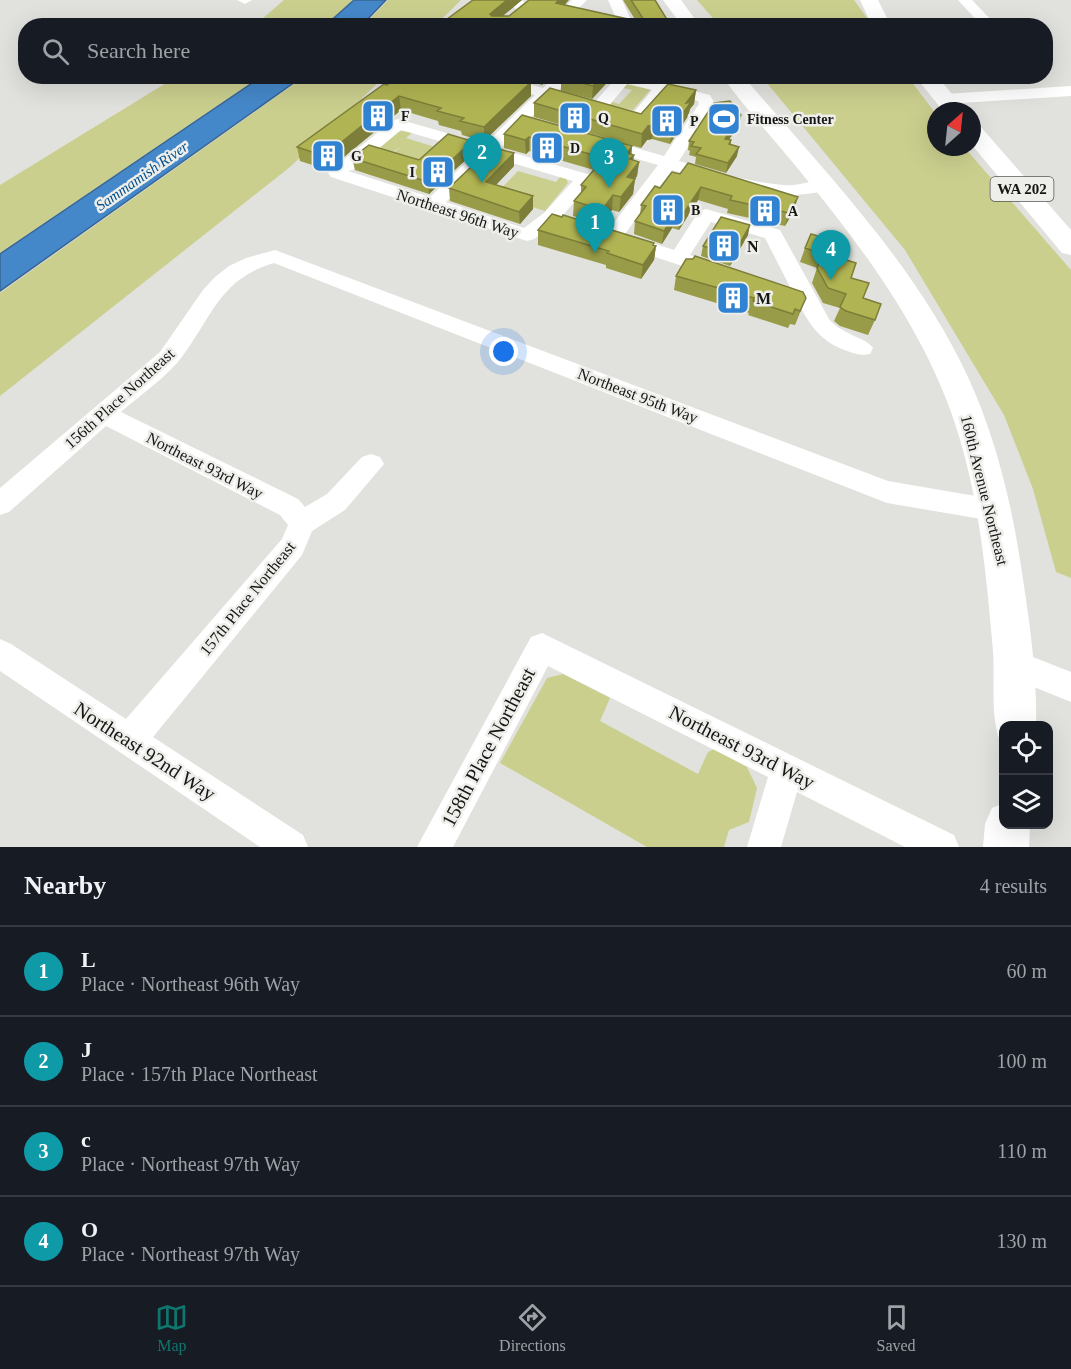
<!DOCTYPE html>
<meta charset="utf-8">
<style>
body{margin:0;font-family:"Times New Roman",serif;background:#242831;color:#f1f3f6}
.controls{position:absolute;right:18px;bottom:18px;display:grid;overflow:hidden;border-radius:12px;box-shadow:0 6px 24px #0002}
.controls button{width:54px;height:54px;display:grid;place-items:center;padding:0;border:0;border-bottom:2px solid #363941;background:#171b24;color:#f1f3f6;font:30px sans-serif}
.compass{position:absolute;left:927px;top:102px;width:54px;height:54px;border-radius:50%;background:#171b24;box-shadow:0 6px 24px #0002;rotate:27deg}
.you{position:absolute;left:504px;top:352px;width:21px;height:21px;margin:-15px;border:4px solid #fff;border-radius:50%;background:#1a73e8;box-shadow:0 0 0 9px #1a73e833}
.badge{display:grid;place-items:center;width:39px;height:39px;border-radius:50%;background:#0f766e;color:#fff;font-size:20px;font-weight:700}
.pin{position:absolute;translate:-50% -50px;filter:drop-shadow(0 2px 3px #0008)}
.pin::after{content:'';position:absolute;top:32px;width:21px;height:18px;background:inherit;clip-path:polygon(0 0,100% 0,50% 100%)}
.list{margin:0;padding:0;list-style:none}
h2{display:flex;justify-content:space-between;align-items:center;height:78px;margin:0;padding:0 24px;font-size:26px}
h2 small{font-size:20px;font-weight:400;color:#9ea1a6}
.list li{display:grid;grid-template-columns:39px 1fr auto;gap:18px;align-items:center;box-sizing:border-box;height:90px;padding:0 24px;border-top:2px solid #363941}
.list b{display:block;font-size:22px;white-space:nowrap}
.list p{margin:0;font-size:20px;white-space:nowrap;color:#9ea1a6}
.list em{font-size:20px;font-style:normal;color:#9ea1a6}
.icon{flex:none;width:33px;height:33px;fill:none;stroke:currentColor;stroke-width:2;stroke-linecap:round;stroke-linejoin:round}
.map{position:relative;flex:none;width:1071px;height:847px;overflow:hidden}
.search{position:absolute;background:#171b24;box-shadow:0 6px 24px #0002;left:18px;right:18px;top:18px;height:66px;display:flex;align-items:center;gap:15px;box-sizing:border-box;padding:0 21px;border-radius:24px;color:#9ea1a6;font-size:22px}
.sheet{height:438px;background:#171b24}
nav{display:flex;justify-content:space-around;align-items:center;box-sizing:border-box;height:84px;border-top:2px solid #363941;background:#171b24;font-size:16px;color:#9ea1a6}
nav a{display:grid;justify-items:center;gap:3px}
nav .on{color:#0f766e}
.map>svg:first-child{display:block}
</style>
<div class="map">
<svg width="1071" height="847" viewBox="0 0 1071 847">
<rect width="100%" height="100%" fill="#e1e1dd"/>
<path fill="#cbcf8e" d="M284 0H353L325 25H255Z
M388 0H461L436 25H364Z
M697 0H854L872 25H719Z
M176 77H260L0 253V185Z
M304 77H384L290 167 0 396V293Z
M762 77H908L936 114V147H964L1071 270V578L1056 572 1033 489 1004 415 905 250Z
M628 84 651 89 633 110 610 106V101L619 104 632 90 623 88Z
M401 131 413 132 406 138 438 148 421 162 389 156 402 146 386 156 373 152 393 134Z
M518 171 556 182 561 176 566 178 568 183 545 211 495 195Z
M563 674 610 698 600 721 698 774 708 752 714 749 747 767 757 788 749 822 729 830 724 847H647L500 763 547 678Z"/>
<path fill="#4588ca" stroke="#376694" stroke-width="1.5" d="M354 0H386L362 25H326Z
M261 77H302L0 291V254Z"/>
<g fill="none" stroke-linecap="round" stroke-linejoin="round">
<path fill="#fff" fill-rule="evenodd" d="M237 0H252L245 4Z
M507 0H522L530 8 523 12 518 11Z
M572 0H587L578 9 616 18 608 0H622L633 24 614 26 563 14 561 11Z
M958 0H972L997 26H982Z
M474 76H500L543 88 555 76H571L557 92 583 99 585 102 583 105 577 107 549 99 500 149 591 175 594 179 591 183 563 215 583 221 585 225 583 229 576 231 554 224 534 239 527 241 331 177 328 173 331 169 340 168 338 166 341 162 392 121 398 119 485 144 535 95 476 79ZM401 130 477 152 430 197 348 171 353 170ZM492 157 573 181 544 213 524 228 446 202Z
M618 76H633L710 95 715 104 679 161C713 171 747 182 783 185 798 187 814 178 829 182L832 186 829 190C773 204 726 186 672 170L625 234 674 250 699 211 706 209 780 230 829 319C841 334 867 338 873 348L870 354C861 356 856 354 847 351 821 342 810 326 798 302L768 294 765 289 768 284 775 282 790 287 765 238 711 222 690 255 723 265 726 270 723 275 716 277 606 241 603 237 606 233 658 165 595 147 593 143 601 138 664 156 699 104 698 101 666 94 644 121 638 123 604 114 602 112 592 111 590 108 592 105ZM627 84 652 90 634 112 608 107Z
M1071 86V96L945 104 937 99 945 94Z
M275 250 888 481 993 499 1002 502 1006 510 1002 518 993 521 887 503 274 263C217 279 210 323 177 363 161 381 139 396 121 412L298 499 305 507 327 494 362 457 371 454 380 457 384 464 345 510 312 531 302 555 153 737 303 835 308 847H260L0 671V639L11 644 126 719 282 539 288 525 280 515 106 426 9 512 0 515V488L160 352 203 290 215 277 229 266 246 258Z
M542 633 954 835 959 847H905L797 792 781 847H747L768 777 548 666 453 847H417L531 637Z
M1013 649 1071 672V702L1002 674 998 664 1002 654Z"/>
<path fill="#fff" fill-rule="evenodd" d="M663 0H681L700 26H682Z
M722 76H743C823 170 915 263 968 377 998 442 1014 514 1024 586 1031 632 1037 679 1036 726H1004V742L1000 741C990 716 995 679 993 651 987 583 981 516 963 450 934 341 865 250 794 164 770 135 744 107 722 76Z
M1004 803V824H1030L1029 847H983L985 824 992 808Z"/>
<path fill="#fff" fill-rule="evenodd" d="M860 0H878L891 26H872Z
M915 76H937L966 111H943Z
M972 124 980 126 1071 230V255L1062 253 972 145Z"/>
</g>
<path fill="#989b47" d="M473 0H522L502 16H509L565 5 636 21 623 0H655L671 26H439Z
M514 76H552L542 85 514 77Z
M613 76 592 99 561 91V78Z
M387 85 531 96 484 141 462 135 461 131 439 125 438 121 401 110 328 170 300 161 297 147Z
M696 90 694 104 690 109 688 116 670 144 652 139 647 140 641 148 534 117V103L641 114Z
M739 125 729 140H731V144L737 156 726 173 695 164 696 157 689 155 690 151 688 150 689 141Z
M504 134 632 146 631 154 633 160 639 162 637 176 635 179 633 194 619 212 612 210 601 224 573 216 574 201 581 193V185L594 170 529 151 526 154 504 148Z
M473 153 429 194 355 170 352 158 419 160Z
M514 153V166L496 185 533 209 520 224 450 201 449 188Z
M672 172 794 210 785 226 727 213 728 209 698 200 679 230 672 228 662 244 634 234 635 221 640 215 641 205 660 188Z
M538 230 654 243V245L656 246 654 260 641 279 606 268V265L538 245Z
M748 235 730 266 701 256 703 246Z
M843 243 838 257 863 298 875 320 868 335 840 326 834 321 840 308 823 303 812 283 817 268 800 262 805 248Z
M676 276 806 298 795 325 790 324 788 328 748 315 749 313 674 290Z"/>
<path fill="#7c7e39" d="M507 0H522L491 26 490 14Z
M559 0H569L556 15V3Z
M542 76H552L542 85Z
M602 76H613L592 99 593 86Z
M531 82V96L484 141V127Z
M696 90 694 104 690 109 688 116 670 144 672 129 686 103Z
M399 96 401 110 328 170 324 156Z
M741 115 739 125 723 148 725 139Z
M654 125 652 139 647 140 641 148 642 134 648 126Z
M529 137V151L526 154 525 140Z
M472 141 473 153 429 194 428 182Z
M632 146 631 159 634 155 632 169 627 153Z
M739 147 737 156 726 173 728 163Z
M514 153V166L487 194 486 182Z
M639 162 637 176 628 188 635 179 633 194 619 212 621 197 627 177Z
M701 187 698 200 679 230 681 217Z
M613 195 612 210 601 224 602 210Z
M533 196V209L520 224 519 212Z
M798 197 794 210 785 226 789 213Z
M675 215 672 228 662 244 664 231Z
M750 225 748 235 730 266 733 256Z
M654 243 653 249 656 246 654 260 641 279 643 265Z"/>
<path fill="#b1b452" stroke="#7c7e39" stroke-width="1.5" d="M473 0H507L490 14 492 16H509L529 0H559L556 3 646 23 631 0H655L671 26H493L477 22 472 26 439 25Z
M399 76H508L531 82 484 127 460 121 464 118 437 111 441 108 399 96 324 156 297 147 384 84 387 85Z
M563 76H602L593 86 561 78Z
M668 84 696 90 686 103 691 102 672 129 654 125 648 126 642 134 534 103 550 88 641 114Z
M730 101 741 115 725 139 731 140 729 144 739 147 728 163 696 154 701 148 691 146 694 142 689 141 714 103Z
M522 115 632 146 627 153 634 155 630 159 639 162 627 177 635 179 621 197 613 195 602 210 574 201 586 187 581 185 604 158 529 137 525 140 504 134Z
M448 134 472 141 428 182 352 158 369 145 419 160Z
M492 147 514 153 486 182 533 196 519 212 449 188Z
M688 163 798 197 789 213 730 200 732 196 701 187 681 217 675 215 664 231 635 221 646 206 641 205 655 186 660 188 672 172 680 174Z
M552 214 562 217 563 215 654 243 653 245 656 246 643 265 607 253 609 251 538 230Z
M721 217 750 225 733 256 703 246Z
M811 234 843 243 837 257 856 263 851 278 869 283 863 298 881 304 875 320 846 311 840 307 846 294 828 288 817 268 823 254 805 248Z
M695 256 803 292 806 298 800 311 795 309 793 314 753 301 754 298 676 276 686 259H693Z"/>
<defs>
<symbol id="building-square" viewBox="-11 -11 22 22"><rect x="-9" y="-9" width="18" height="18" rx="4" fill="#2f83d2" stroke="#eeeeeb"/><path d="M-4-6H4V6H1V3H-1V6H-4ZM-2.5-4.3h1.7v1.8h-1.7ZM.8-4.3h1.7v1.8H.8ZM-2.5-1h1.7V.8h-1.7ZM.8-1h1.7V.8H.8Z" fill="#fff"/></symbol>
<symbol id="stadium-square" viewBox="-11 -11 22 22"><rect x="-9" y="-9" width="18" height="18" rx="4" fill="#2f83d2" stroke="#eeeeeb"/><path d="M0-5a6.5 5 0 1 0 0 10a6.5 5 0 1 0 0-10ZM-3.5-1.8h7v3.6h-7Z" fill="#fff"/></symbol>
</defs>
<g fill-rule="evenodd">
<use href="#building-square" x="359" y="97" width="38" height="38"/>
<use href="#building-square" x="556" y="99" width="38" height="38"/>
<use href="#stadium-square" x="705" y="100" width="38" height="38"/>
<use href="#building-square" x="648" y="102" width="38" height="38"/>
<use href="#building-square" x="528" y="129" width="38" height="38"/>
<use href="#building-square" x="309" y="137" width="38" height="38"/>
<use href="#building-square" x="419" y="153" width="38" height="38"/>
<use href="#building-square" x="649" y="191" width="38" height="38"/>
<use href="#building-square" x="746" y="192" width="38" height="38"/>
<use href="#building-square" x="705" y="227" width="38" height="38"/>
<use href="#building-square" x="714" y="279" width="38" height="38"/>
</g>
<g text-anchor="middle" stroke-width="5" stroke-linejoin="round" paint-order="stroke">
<g font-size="14" font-weight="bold" fill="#161715" stroke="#eeeeeb" text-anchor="start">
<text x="401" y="121">F</text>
<text x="598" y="123">Q</text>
<text x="747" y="124">Fitness Center</text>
<text x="690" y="126">P</text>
<text x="570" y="153">D</text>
<text x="351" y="161">G</text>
<text x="415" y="177" text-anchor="end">I</text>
<text x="691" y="215">B</text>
<text x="788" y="216">A</text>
</g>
<g font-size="15" font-style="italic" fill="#00508e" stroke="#eeeeeb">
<text transform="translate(142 176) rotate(-35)" y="5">Sammamish River</text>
</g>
<rect fill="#eeeeeb" stroke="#575855" stroke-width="1.5" x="990.5" y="177" width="63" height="24" rx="4.5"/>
<g font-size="15" font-weight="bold" fill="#161715">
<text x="1022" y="194">WA 202</text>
</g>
<g font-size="16" fill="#161715" stroke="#eeeeeb">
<text transform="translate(458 213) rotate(18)" y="6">Northeast 96th Way</text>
<text transform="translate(638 395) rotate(21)" y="6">Northeast 95th Way</text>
<text transform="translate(119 398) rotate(-42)" y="6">156th Place Northeast</text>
<text transform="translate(205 465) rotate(27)" y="6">Northeast 93rd Way</text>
<text transform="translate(985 490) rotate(76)" y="6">160th Avenue Northeast</text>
<text transform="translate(247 598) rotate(-51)" y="6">157th Place Northeast</text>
</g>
<g font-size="16" font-weight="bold" fill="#161715" stroke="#eeeeeb" text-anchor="start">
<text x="747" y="252">N</text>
<text x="756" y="304">M</text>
</g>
<g font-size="20" fill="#161715" stroke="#eeeeeb">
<text transform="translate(488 747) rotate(-62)" y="7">158th Place Northeast</text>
<text transform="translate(742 747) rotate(27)" y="7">Northeast 93rd Way</text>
<text transform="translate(145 751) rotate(33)" y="7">Northeast 92nd Way</text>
</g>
</g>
</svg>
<div class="controls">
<button><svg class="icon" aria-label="locate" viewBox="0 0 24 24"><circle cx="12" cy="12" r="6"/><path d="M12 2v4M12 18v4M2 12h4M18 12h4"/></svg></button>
<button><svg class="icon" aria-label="layers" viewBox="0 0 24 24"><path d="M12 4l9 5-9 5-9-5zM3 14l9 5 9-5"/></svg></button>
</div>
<svg class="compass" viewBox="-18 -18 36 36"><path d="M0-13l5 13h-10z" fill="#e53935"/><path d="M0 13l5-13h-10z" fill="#9ea1a6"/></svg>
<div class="you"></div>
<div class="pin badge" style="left:595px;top:253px;background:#0f9aa8">1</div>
<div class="pin badge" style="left:482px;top:183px;background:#0f9aa8">2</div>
<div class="pin badge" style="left:609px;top:188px;background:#0f9aa8">3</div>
<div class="pin badge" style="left:831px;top:280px;background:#0f9aa8">4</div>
<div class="search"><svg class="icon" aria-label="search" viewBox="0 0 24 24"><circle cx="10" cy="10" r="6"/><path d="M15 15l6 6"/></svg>Search here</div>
</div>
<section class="sheet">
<h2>Nearby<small>4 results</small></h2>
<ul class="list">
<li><span class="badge" style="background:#0f9aa8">1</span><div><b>L</b><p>Place · Northeast 96th Way</p></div><em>60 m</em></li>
<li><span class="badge" style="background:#0f9aa8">2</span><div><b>J</b><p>Place · 157th Place Northeast</p></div><em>100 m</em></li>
<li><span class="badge" style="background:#0f9aa8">3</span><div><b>c</b><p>Place · Northeast 97th Way</p></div><em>110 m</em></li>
<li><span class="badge" style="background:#0f9aa8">4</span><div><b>O</b><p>Place · Northeast 97th Way</p></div><em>130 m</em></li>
</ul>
</section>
<nav>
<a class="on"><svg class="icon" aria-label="map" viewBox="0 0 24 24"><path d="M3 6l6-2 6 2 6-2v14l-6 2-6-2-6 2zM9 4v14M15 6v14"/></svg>Map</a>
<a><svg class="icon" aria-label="directions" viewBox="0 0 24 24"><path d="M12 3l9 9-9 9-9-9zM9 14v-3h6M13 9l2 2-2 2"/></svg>Directions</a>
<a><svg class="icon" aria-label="saved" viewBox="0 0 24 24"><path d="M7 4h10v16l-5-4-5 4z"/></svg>Saved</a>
</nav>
